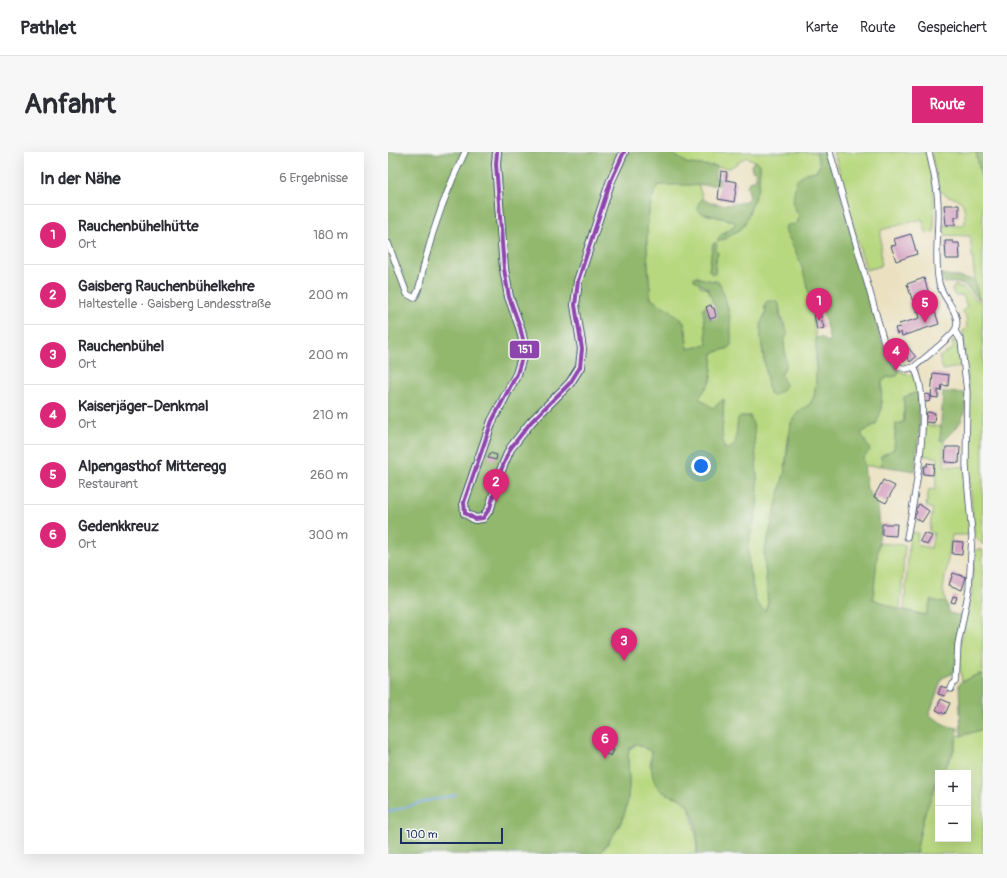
<!DOCTYPE html>
<html lang="de">
<meta charset="utf-8">
<style>
body{margin:0;font-family:Pangolin,sans-serif;background:#f7f7f7;color:#2b2b33}
.controls{position:absolute;right:12px;bottom:12px;display:grid;overflow:hidden;border-radius:0px;box-shadow:0 4px 16px #0002}
.controls button{width:36px;height:36px;display:grid;place-items:center;padding:0;border:0;border-bottom:1px solid #e1e1e2;background:#fff;color:#2b2b33;font:20px sans-serif}
.scale{position:absolute;left:12px;bottom:10px;width:103px;box-sizing:border-box;padding-left:4px;border:2px solid #1b2f5e;border-top:0;font-size:11px;line-height:14px;white-space:nowrap;color:#1b2f5e;-webkit-text-stroke:3px #f6f6f2;paint-order:stroke}
.you{position:absolute;left:313px;top:314px;width:14px;height:14px;margin:-10px;border:3px solid #fff;border-radius:50%;background:#1a73e8;box-shadow:0 0 0 6px #1a73e833}
.badge{display:grid;place-items:center;width:26px;height:26px;border-radius:50%;background:#db2777;color:#fff;font-size:13px;font-weight:700}
.pin{position:absolute;translate:-50% -33px;filter:drop-shadow(0 1px 2px #0008)}
.pin::after{content:'';position:absolute;top:21px;width:14px;height:12px;background:inherit;clip-path:polygon(0 0,100% 0,50% 100%)}
.list{margin:0;padding:0;list-style:none}
h2{display:flex;justify-content:space-between;align-items:center;height:52px;margin:0;padding:0 16px;font-size:17px}
h2 small{font-size:13px;font-weight:400;color:#7c7c81}
.list li{display:grid;grid-template-columns:26px 1fr auto;gap:12px;align-items:center;box-sizing:border-box;height:60px;padding:0 16px;border-top:1px solid #e1e1e2}
.list b{display:block;font-size:15px;white-space:nowrap}
.list p{margin:0;font-size:13px;white-space:nowrap;color:#7c7c81}
.list em{font-size:13px;font-style:normal;color:#7c7c81}
.map{position:relative;flex:none;width:595px;height:702px;overflow:hidden;border-radius:0px}
header{display:flex;align-items:center;gap:24px;box-sizing:border-box;height:56px;padding:0 20px;background:#fff;border-bottom:1px solid #e1e1e2}
header strong{font-size:19px}
nav{display:flex;gap:22px;margin-inline-start:auto;font-size:14px}
.intro{display:flex;align-items:center;justify-content:space-between;box-sizing:border-box;height:96px;padding:0 24px}
h1{margin:0;font-size:28px}
.button{padding:10px 18px;border-radius:0px;background:#db2777;color:#fff;font-size:14px;font-weight:700}
main{display:flex;gap:24px;padding:0 24px}
aside{flex:1;background:#fff;border-radius:0px;box-shadow:0 4px 16px #0002}
.map>svg:first-child{display:block}
</style>
<header>
<strong>Pathlet</strong>
<nav><a>Karte</a><a>Route</a><a>Gespeichert</a></nav>
</header>
<div class="intro"><h1>Anfahrt</h1><a class="button">Route</a></div>
<main>
<aside>
<h2>In der Nähe<small>6 Ergebnisse</small></h2>
<ul class="list">
<li><span class="badge">1</span><div><b>Rauchenbühelhütte</b><p>Ort</p></div><em>180 m</em></li>
<li><span class="badge">2</span><div><b>Gaisberg Rauchenbühelkehre</b><p>Haltestelle · Gaisberg Landesstraße</p></div><em>200 m</em></li>
<li><span class="badge">3</span><div><b>Rauchenbühel</b><p>Ort</p></div><em>200 m</em></li>
<li><span class="badge">4</span><div><b>Kaiserjäger-Denkmal</b><p>Ort</p></div><em>210 m</em></li>
<li><span class="badge">5</span><div><b>Alpengasthof Mitteregg</b><p>Restaurant</p></div><em>260 m</em></li>
<li><span class="badge">6</span><div><b>Gedenkkreuz</b><p>Ort</p></div><em>300 m</em></li>
</ul>
</aside>
<div class="map">
<svg width="595" height="702" viewBox="0 0 595 702">
<rect width="100%" height="100%" fill="#f6f6f2"/>
<filter id="ink" filterUnits="userSpaceOnUse"><feTurbulence type="fractalNoise" baseFrequency=".025" numOctaves="2"/><feDisplacementMap in="SourceGraphic" scale="8" xChannelSelector="R" yChannelSelector="G"/><feConvolveMatrix kernelMatrix="1 2 1 2 8 2 1 2 1" color-interpolation-filters="sRGB"/></filter>
<filter id="wash" filterUnits="userSpaceOnUse"><feTurbulence type="fractalNoise" baseFrequency=".012" numOctaves="4" result="noise"/><feDisplacementMap in="SourceGraphic" scale="16" xChannelSelector="R" yChannelSelector="G"/><feGaussianBlur stdDeviation="0.9" result="paint"/><feColorMatrix in="noise" values="0 0 0 0 0 0 0 0 0 0 0 0 0 0 0 0 0 1.4 0 .05"/><feComposite in="paint" operator="in"/></filter>
<g filter="url(#wash)">
<rect width="100%" height="100%" fill="#ebe1c0"/>
<path fill="#b8d87f" stroke="#6a846e" fill-rule="evenodd" d="M282 0H428L432 13 428 19 417 21 406 57 411 63C411 72 404 75 398 80L409 100 419 128 428 186V230L426 245 421 253 409 260 400 287 397 318 376 402 380 451 377 459 368 450 361 417 360 395 347 292 341 297 336 296 334 283 336 247 325 257 311 246 323 229 325 201 341 196C344 165 342 158 331 130L317 129 308 124 312 134 320 137 325 149 315 156 320 193 300 197 298 177 263 147C260 114 253 63 270 33L310 32 315 47 311 50 320 63 346 69 347 73 334 82 336 88 354 76 358 69 371 34 372 13 371 11 358 5 342 16 300 12ZM325 92 330 102 328 107 327 121 321 118ZM376 155 392 157C392 171 404 177 396 189L398 213 393 224 397 231 396 237 381 241 373 187 375 166 378 160Z
M445 0H539C546 31 547 48 546 80L538 81 534 67 493 78V114L478 118 459 51 449 10Z
M543 0H588L595 36V147H591L587 128 582 84 551 83V77L556 73 573 74 577 71C577 40 571 53 551 38Z
M567 133C579 136 584 147 595 151V393L586 384 581 315 580 235 575 179 579 176 578 164 574 159 579 155 575 143 567 144 564 138Z
M563 189H568L571 191 575 214 555 218 551 205 566 196Z
M511 219 526 224 529 228 530 240 516 245V270L508 272 506 297 493 304 494 314H476L472 281 488 272 493 259 494 229 500 225 509 224Z
M536 273 553 275 552 288 556 289V314L577 315 582 383H564L555 438 558 451 543 448 538 463 516 458 522 380 530 381 529 393 543 396 546 381 541 380 545 357 538 354 541 337 547 338 550 306 533 303Z
M489 391 517 393 512 458 485 447Z
M590 397 595 398V523L591 522 574 529 571 509 573 488 584 441V424L588 398Z
M595 577V702H528C533 677 537 651 550 628V687H580V621H554L565 602 570 583 573 584Z
M249 592 264 600 262 614 302 657 308 683 309 702H212C231 676 240 665 241 631 241 620 239 609 241 597Z"/>
<path fill="#92b86e" stroke="#567466" d="M0 0H44L49 2 56 0H282L300 12 329 14 327 26 332 27 331 33H270C253 62 260 114 263 147L282 158 296 170 300 197 319 193 315 156 318 155 322 168 331 166 320 137 306 128V125L331 130C340 153 344 168 343 193L341 196 325 201 323 229 311 246 325 256 336 247 334 283 336 296 341 297 347 292 350 266 355 264H362L366 275 370 340 369 356 360 395 361 417 368 450 377 459 380 451 376 402 397 318 403 271 409 260 421 253 426 245 428 230V186L433 185 439 190 442 189 434 156 423 159C420 129 412 106 398 80L397 75 399 73 408 72 410 70 411 63C402 50 406 45 408 29L417 21 428 19 432 13 428 0H439L442 15 446 19 493 188 503 209 511 219 509 224 500 225 494 229 493 259 488 272 473 281 482 298 475 306 479 337 490 354 492 377 485 447 512 458 538 463 543 448 558 451 561 461 574 464 566 521 554 526 541 563 559 574 570 576C569 593 562 606 554 621H550C550 633 538 655 535 668 532 679 530 691 528 702H309C311 688 308 661 298 651 292 645 282 644 275 640 263 632 262 613 264 600L249 592 241 597C239 609 241 620 241 631 240 665 231 675 212 702H0Z
M588 0H595V36Z
M366 9 371 11 372 13 371 34 358 69 354 76 330 90V86C335 81 342 78 347 73L346 69 313 61 309 56 311 50 315 47C326 55 351 54 361 47L362 44 359 34 361 30 368 27V20L364 18 363 14Z
M327 90 329 93 328 98 330 102 328 107 327 121 324 122 321 118C323 109 322 98 327 90Z
M553 122 587 128 591 147C576 134 577 129 556 131Z
M380 149H388L391 152C392 156 391 160 392 165 394 176 404 177 396 189L398 213 393 223 397 231 396 237 385 244 381 241 373 187V171L378 160 377 151Z
M530 240 532 273 527 319 494 314 493 304 506 297 508 272 516 270V245Z
M555 240 578 241C578 266 573 272 556 289L552 288Z
M591 522 595 523V577L573 584 571 532 574 529Z"/>
<g fill="none" stroke-linecap="round" stroke-linejoin="round">
<path stroke="#78abe4" stroke-width="2" d="M0 660 43 648 68 643"/>
</g>
<g id="blocks">
<path fill="#d29dbd" d="M333 19 339 20 338 28 349 30 346 50 330 47Z
M556 53H571V65H567V73H558Z
M523 82 529 102 508 109 503 94 508 93 506 87Z
M557 89H565V91H571L572 107H558Z
M536 126 551 172 514 184 513 180 509 182 507 176 512 175 511 172 532 166 530 159H528L519 132Z
M323 153 324 156H326L328 165 322 167 318 155Z
M432 161 436 176 429 178 426 162Z
M518 193 528 205 522 210 514 196Z
M545 221 561 223 560 234 554 233 553 239 550 238V246L543 245Z
M535 246a4 4 0 1 1 8 0a4 4 0 1 1-8 0Z
M539 260 547 261 546 271 537 270Z
M558 295H572L571 311 557 310Z
M102 301 109 303 108 308 100 306Z
M539 311 546 312 545 323 535 322 536 314H539Z
M495 328 507 334 498 351 486 345Z
M531 352 541 359 534 370 526 365 529 360 527 358Z
M494 372H509L508 384 494 383Z
M536 381 544 384 539 393 532 389Z
M565 389 575 390 574 403 564 402Z
M565 421 578 425 574 438 561 433Z
M565 444 569 445 567 451 563 450Z
M553 534 560 537 557 544 550 542Z
M553 547 562 551 557 562 548 558Z
M216 594 226 598 223 604 214 600Z"/>
</g>
</g>
<g filter="url(#ink)">
<use href="#blocks" fill-opacity="0" stroke="#3a4a6d" stroke-width="1"/>
<g fill="none" stroke-linecap="round" stroke-linejoin="round">
<defs>
<path id="street" d="M442 0 496 190 504 206 511 215 518 217 526 215C533 209 566 183 568 176 573 160 554 146 551 131 546 106 551 80 550 55 550 36 545 18 541 0
M0 91 19 142 26 146C32 139 33 126 35 117 45 75 58 39 77 0
M519 385C527 344 545 251 526 215
M563 537 565 532 568 530 570 492 581 437 584 383 578 314 579 240 573 189 567 179"/>
<path id="secondary" d="M109 0 108 12 116 117 121 145 132 175 137 196 129 222 104 269 76 350 77 361 87 367 95 366 102 356 111 323 122 297 143 270 182 231 192 215 194 197 187 153 190 129 222 31 236 0"/>
</defs>
<use href="#street" stroke="#3a4a6d" stroke-width="7"/>
<use href="#secondary" stroke="#3a4a6d" stroke-width="10"/>
<use href="#street" stroke="#fff" stroke-width="5.5"/>
<use href="#secondary" stroke="#fff" stroke-width="8"/>
<defs>
<path id="bus-1" d="M109 0 108 12 116 117 121 145 132 175 137 196 129 222 104 269 76 350 77 361 87 367 95 366 102 356 111 323 122 297 143 270 182 231 192 215 194 197 187 153 190 129 222 31 236 0"/>
</defs>
<use href="#bus-1" stroke="#f6f6f2" stroke-width="7"/>
<use href="#bus-1" stroke="#8e44ad" stroke-width="4"/>
</g>
</g>
<rect stroke="#f6f6f2" stroke-width="1.5" x="121" y="188" width="31" height="19" rx="4" fill="#8e44ad"/>
<g font-size="11" text-anchor="middle" font-weight="bold" fill="#fff">
<text x="137" y="201">151</text>
</g>
</svg>
<div class="controls">
<button>+</button>
<button>−</button>
</div>
<div class="scale">100 m</div>
<div class="you"></div>
<div class="pin badge" style="left:431px;top:169px">1</div>
<div class="pin badge" style="left:108px;top:350px">2</div>
<div class="pin badge" style="left:236px;top:509px">3</div>
<div class="pin badge" style="left:508px;top:219px">4</div>
<div class="pin badge" style="left:537px;top:171px">5</div>
<div class="pin badge" style="left:217px;top:607px">6</div>
</div>
</main>
